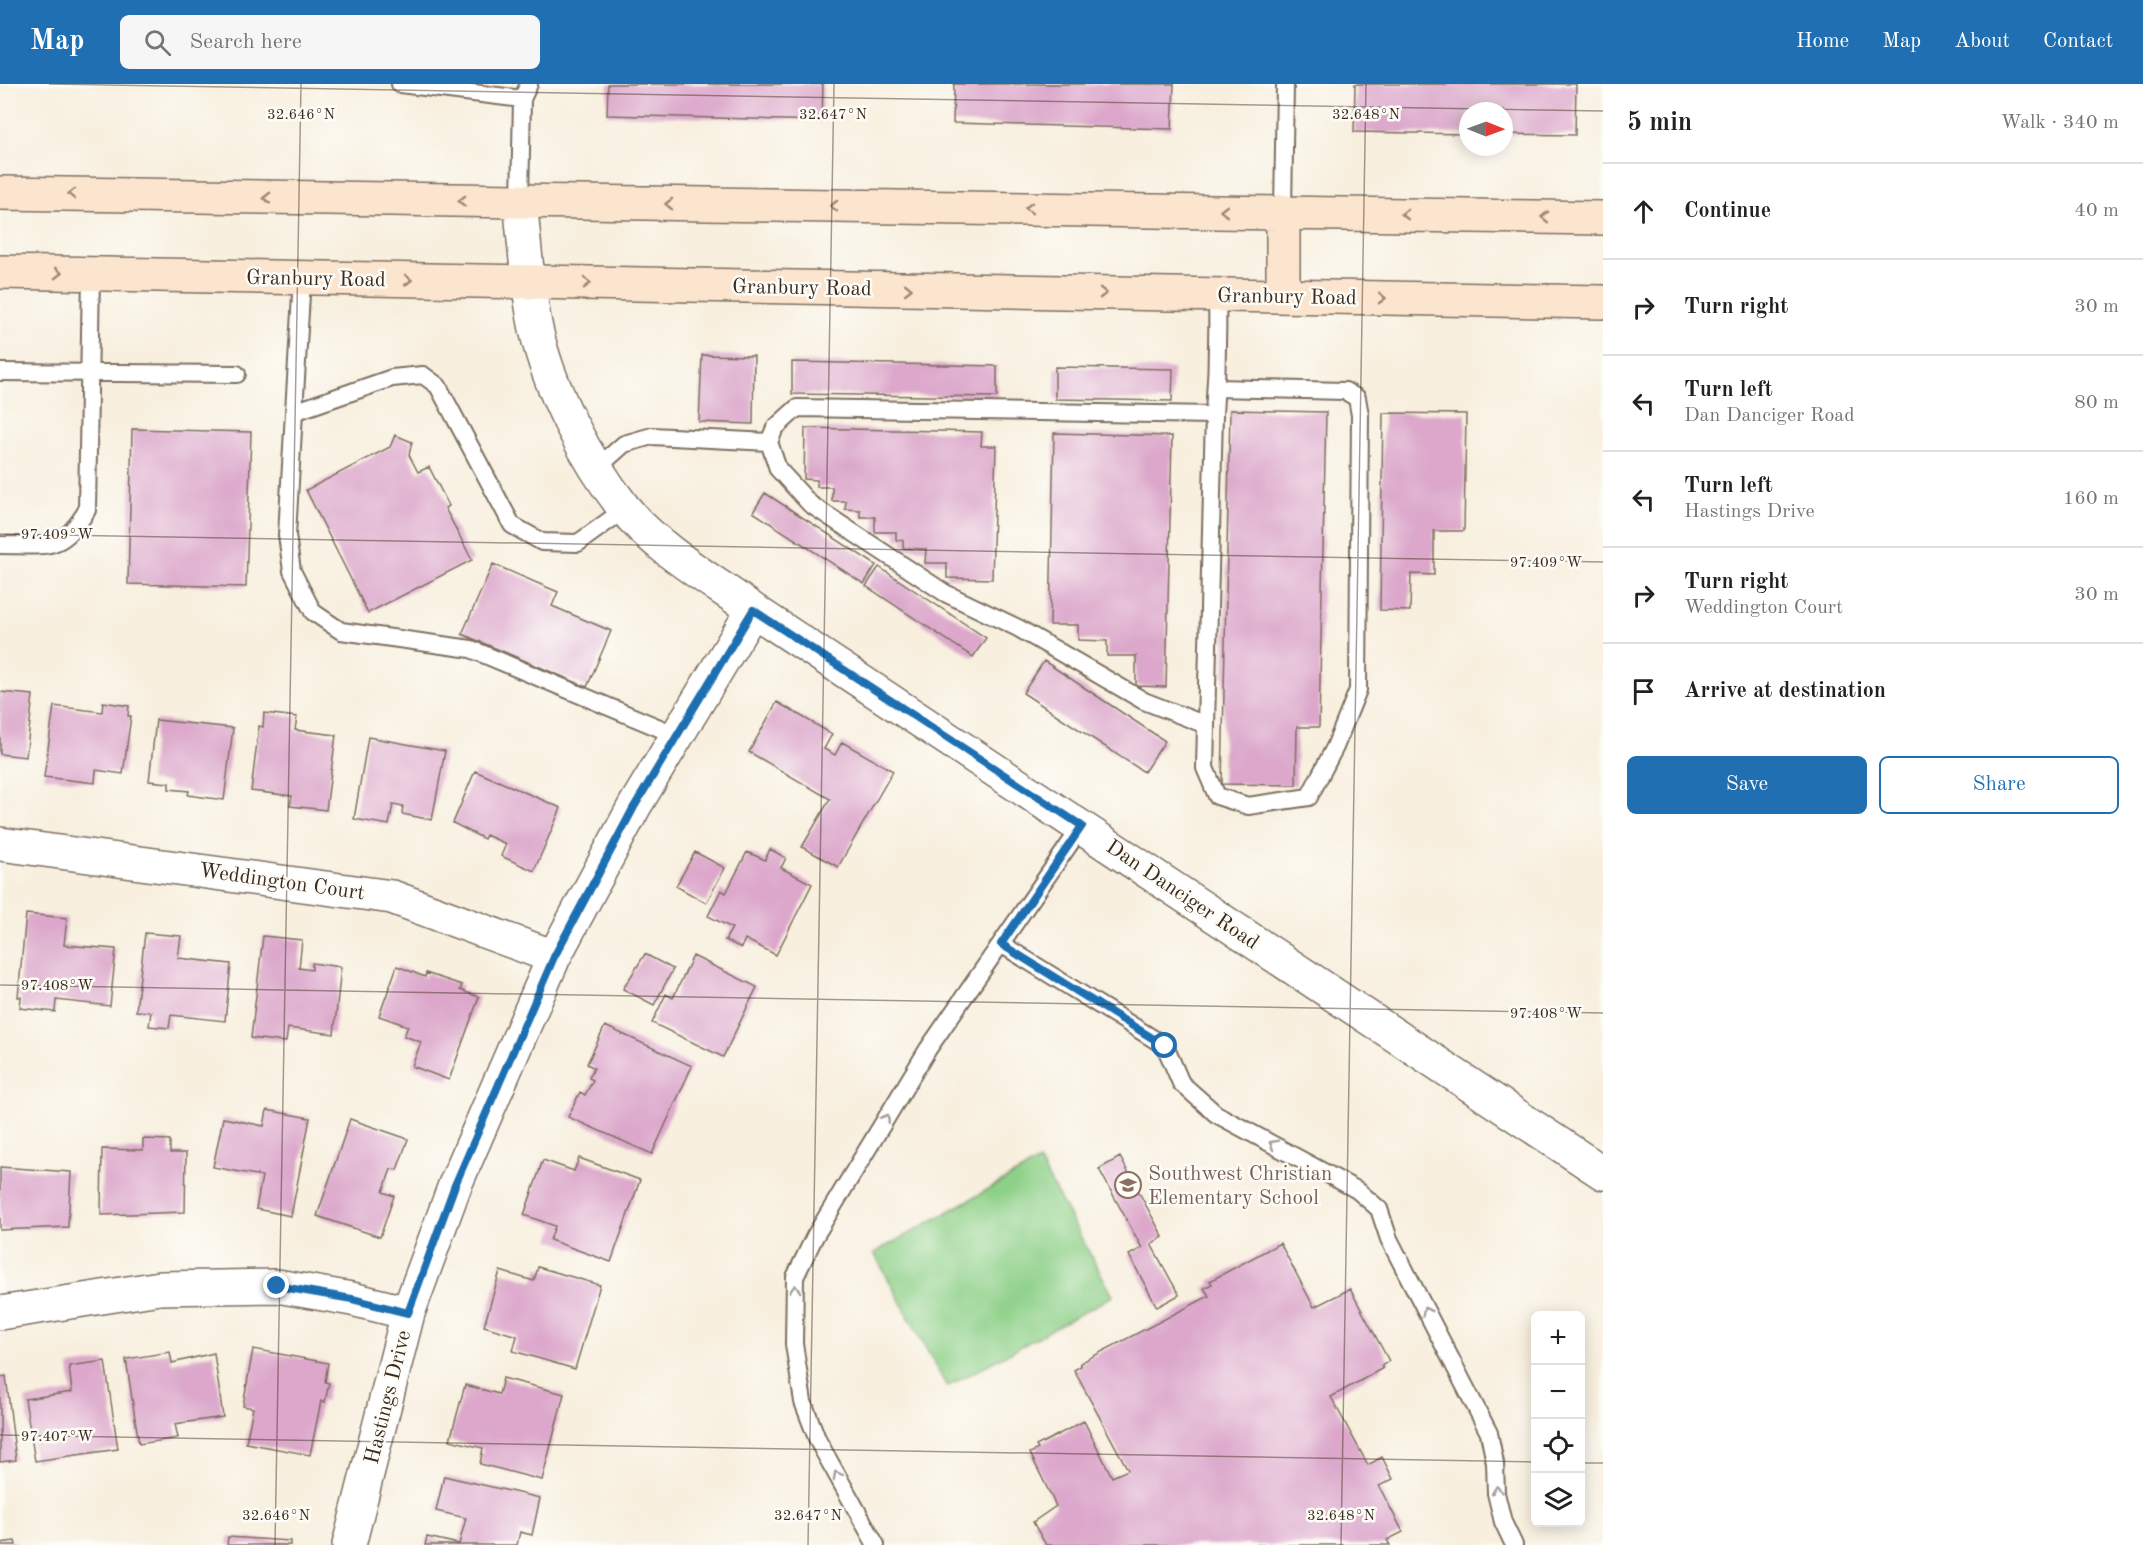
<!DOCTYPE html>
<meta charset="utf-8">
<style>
body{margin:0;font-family:"Old Standard TT",serif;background:#f6f6f6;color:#202124}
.controls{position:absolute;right:18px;bottom:18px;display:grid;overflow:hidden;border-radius:9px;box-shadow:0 3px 15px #0003}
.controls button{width:54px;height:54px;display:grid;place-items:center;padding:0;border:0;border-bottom:2px solid #e0e0e0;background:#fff;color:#202124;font:30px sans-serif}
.compass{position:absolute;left:1459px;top:18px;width:54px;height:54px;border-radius:50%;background:#fff;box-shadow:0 3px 15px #0003;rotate:91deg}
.stop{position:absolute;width:18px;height:18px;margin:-14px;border:4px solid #1f6fb2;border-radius:50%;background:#fff}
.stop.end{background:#1f6fb2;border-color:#fff;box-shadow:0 2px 6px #0008}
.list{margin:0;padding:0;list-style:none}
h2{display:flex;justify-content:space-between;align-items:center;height:78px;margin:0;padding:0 24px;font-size:26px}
h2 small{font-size:20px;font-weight:400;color:#757577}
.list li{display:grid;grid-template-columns:39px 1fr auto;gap:18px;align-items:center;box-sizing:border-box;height:96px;padding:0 24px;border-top:2px solid #e0e0e0}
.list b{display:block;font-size:22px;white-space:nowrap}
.list p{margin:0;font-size:20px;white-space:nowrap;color:#757577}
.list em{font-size:20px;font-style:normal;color:#757577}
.actions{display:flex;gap:12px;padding:18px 24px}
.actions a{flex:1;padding:14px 0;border:2px solid #1f6fb2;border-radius:9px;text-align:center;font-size:21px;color:#1f6fb2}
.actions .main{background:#1f6fb2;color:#fff}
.icon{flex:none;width:33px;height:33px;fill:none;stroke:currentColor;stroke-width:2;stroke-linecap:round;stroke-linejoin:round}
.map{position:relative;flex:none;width:1603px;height:1461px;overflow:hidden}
header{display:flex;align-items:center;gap:36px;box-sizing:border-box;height:84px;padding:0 30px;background:#1f6fb2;color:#fff}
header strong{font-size:28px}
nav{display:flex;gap:33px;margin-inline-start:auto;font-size:21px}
.search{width:420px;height:54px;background:#f6f6f6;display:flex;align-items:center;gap:15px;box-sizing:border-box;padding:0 21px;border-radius:9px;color:#757577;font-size:22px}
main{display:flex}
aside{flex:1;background:#fff}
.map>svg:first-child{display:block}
</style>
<header>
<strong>Map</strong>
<div class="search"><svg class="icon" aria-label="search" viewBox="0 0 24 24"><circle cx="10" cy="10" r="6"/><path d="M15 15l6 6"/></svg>Search here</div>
<nav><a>Home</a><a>Map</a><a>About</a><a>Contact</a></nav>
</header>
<main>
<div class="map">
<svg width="1603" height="1461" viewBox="0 0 1603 1461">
<rect width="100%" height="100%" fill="#fdfcf7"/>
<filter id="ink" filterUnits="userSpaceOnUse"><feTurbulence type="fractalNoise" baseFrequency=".0167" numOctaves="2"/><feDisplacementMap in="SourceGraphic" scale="12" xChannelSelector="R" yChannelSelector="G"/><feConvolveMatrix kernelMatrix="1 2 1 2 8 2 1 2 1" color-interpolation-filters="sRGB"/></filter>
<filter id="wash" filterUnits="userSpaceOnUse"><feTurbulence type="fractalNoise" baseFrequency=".008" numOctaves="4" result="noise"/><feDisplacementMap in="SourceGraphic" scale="24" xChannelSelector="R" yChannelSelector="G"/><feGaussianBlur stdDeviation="1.35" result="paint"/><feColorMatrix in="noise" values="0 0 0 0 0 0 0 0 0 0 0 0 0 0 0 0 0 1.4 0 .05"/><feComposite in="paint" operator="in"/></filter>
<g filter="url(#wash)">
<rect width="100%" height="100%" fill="#f8efde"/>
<path fill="#8dd088" stroke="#647d53" stroke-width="1.5" d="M1039 1077 1113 1212 947 1303 874 1169Z"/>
<g id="blocks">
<path fill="#dca7cb" d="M608 0H823L822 37 607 31Z
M954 0H1174L1172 45 953 39Z
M1355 0H1576L1575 51 1504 50V27H1468V50L1354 48Z
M702 271 754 272 753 340 699 338Z
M792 278 997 282V313L792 310Z
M1055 283 1173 285 1172 317 1055 315Z
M1230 326 1326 328 1319 643H1297L1296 701 1222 700Z
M1383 329 1466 330 1464 447H1434V491L1411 490 1410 527 1380 526Z
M805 344 982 348 981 362H996L992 495 947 494V479H925L926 465 903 464V456H896V448H875V433H860V426L845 425 846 417H832V403H817V396L804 395Z
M132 345 251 348 246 503 128 500Z
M1054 349 1172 352 1166 603 1136 602V572H1107V557L1078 556V541H1050Z
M395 351 412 358 409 371 418 388 429 383 449 422 445 424 472 476 368 529 306 406 390 363Z
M765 409 876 481 864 500 753 428Z
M493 480 558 508 552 522 611 547 587 603 462 550Z
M879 483 986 554 973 573 866 502Z
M1044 577 1165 657 1144 688 1023 609Z
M0 608 33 611 26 673 0 670Z
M103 618 129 622 128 632H131L123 690 96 686 95 699 44 693 54 622 102 628Z
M777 618 832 650 824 665 835 671 842 658 893 687 838 783 802 763 830 715 749 668Z
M264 629 297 633 295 646 336 651 326 726 290 722 292 712 251 707 259 642 263 643Z
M156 636 233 644 224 716 188 711 189 707 169 705V699L149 697Z
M368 653 445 667 432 736 402 730 403 722 393 720 389 741 354 735Z
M475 687 561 724 534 787 501 772 506 760 486 751 484 755 453 739Z
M770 765 786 774 781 784 812 800 776 871 745 855 741 864 725 856 732 844 708 832 721 806 726 809 747 768 765 776Z
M695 768 725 784 706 819 676 802Z
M26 830 67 834 64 861 116 865 110 922 56 916 55 928 20 924 21 913H18Z
M145 849 181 852 178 874 231 880 225 937 171 931 169 944 149 942 151 928 136 927Z
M263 852 302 856 299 884 312 886V879L341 883 334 950 288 944 286 958 251 954Z
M645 870 673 885 654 921 623 905Z
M693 872 757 903 723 973 652 939 666 910 673 914Z
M397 882 425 893 426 889 462 901 460 906 479 913 449 996 412 982 421 958 404 952 408 942 379 932Z
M605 942 692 982 652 1070 568 1033 580 1008 585 1011 593 996 589 994 594 984 587 980Z
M267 1026 310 1034 291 1132 256 1125 262 1092 213 1083 223 1034 264 1042Z
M350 1035 408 1055 397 1086 391 1085 383 1108 394 1112 380 1153 317 1132Z
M143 1055 170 1056V1069H186L185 1128 101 1131 102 1065 143 1066Z
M1120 1073 1163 1153 1151 1160 1179 1211 1157 1223 1129 1171 1142 1164 1099 1085Z
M579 1074 640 1096 611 1178 550 1156 555 1142 524 1131 543 1076 574 1087Z
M0 1083 71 1088 68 1143 0 1146Z
M1280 1159 1314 1223 1350 1205 1389 1277 1381 1282 1383 1284 1331 1313 1368 1381 1382 1373 1393 1395 1379 1402 1403 1448 1387 1456 1390 1461H1046L1033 1438 1056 1422 1030 1369 1038 1365 1036 1362 1084 1337 1112 1393 1128 1386 1074 1286 1081 1282 1080 1279 1209 1212 1204 1204 1212 1200 1210 1197Z
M538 1183 600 1201 575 1285 513 1267 517 1252 484 1242 500 1187 534 1197Z
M253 1265 328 1279 325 1298 329 1299 325 1318 321 1317 310 1371 246 1359 253 1324 243 1322Z
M170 1268 172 1279 214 1269 223 1333 175 1340 178 1354 139 1360 126 1275Z
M105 1277 118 1365 35 1377 25 1315 72 1308 69 1282Z
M6 1292 16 1376 0 1378V1293Z
M503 1294 564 1310 542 1396 480 1380 483 1364 450 1356 465 1301 499 1310Z
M444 1392 540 1414 532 1451 520 1448 517 1461H425L427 1453 459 1460 466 1434 436 1427Z
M228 1453 290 1457V1461H227Z
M15 1457 16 1461H0V1459Z"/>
</g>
</g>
<g filter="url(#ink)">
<use href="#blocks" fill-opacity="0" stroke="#7d6f61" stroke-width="1.5"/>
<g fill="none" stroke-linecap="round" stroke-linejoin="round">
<defs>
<path id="service" d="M400 0 522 15
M520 118 522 15 529 0
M1283 127 1285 0
M302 194 294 328 392 294 423 291 438 302 512 441 542 458 578 459 625 425
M0 288 237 290
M1216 304 1345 307 1357 314 1360 331 1358 606 1335 663 1309 713 1248 722 1217 712 1205 684 1206 641 1144 617 1018 544 945 509 810 420 778 385 769 358 775 344 797 324 1214 331C1217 291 1218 251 1217 211
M294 328 287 451 292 487 313 528 341 547 471 565 676 651
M597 384 624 360 652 352 769 358
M0 461C46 461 61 469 87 426L91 190
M1206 641 1214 331
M1001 860 1165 962 1181 999 1216 1030 1357 1106 1379 1125 1389 1155 1489 1349 1495 1379 1496 1409 1503 1438 1514 1461
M876 1461 818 1357 803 1318 794 1260 795 1193 815 1152 928 965 1082 742"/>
<path id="minor" d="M520 118C525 160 527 203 536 245 549 305 586 376 624 424 658 466 710 495 753 526L1603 1089
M0 760 392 813 554 873
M0 1229 160 1204 277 1202 352 1215 408 1229
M349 1461 408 1229 455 1101 554 873 634 723 753 526"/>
<path id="secondary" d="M0 109 1603 134
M1283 127V212
M0 188 1603 218"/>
</defs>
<use href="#service" stroke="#7d6f61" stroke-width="20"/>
<use href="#minor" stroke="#7d6f61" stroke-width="36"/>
<use href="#secondary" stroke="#7d6f61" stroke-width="36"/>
<use href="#service" stroke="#fff" stroke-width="16"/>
<use href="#minor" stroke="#fff" stroke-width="33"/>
<use href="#secondary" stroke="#fce5cf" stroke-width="33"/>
</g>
<defs><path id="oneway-chevron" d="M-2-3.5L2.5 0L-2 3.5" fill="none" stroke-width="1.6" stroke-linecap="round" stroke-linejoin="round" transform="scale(1.5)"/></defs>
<g stroke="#9c8876">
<use href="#oneway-chevron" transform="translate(72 110) rotate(-179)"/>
<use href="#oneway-chevron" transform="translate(267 114) rotate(-179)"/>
<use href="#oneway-chevron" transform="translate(462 117) rotate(-179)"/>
<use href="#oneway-chevron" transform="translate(669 120) rotate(-179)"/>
<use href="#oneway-chevron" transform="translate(834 122) rotate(-179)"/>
<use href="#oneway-chevron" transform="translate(1029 124) rotate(-179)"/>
<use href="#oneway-chevron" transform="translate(1224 127) rotate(-179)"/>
<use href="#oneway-chevron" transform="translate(1405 130) rotate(-179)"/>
<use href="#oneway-chevron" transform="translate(1545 133) rotate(-179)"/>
<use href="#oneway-chevron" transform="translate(58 189) rotate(1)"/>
<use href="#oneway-chevron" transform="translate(408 196) rotate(1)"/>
<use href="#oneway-chevron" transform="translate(587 199) rotate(1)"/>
<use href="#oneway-chevron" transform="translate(908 205) rotate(1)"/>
<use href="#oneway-chevron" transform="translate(1103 209) rotate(1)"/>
<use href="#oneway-chevron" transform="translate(1382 214) rotate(1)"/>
</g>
<g stroke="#a79f9a">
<use href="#oneway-chevron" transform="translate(886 1034) rotate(-59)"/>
<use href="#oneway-chevron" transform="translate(1273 1060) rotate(-152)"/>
<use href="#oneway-chevron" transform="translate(795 1205) rotate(-89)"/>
<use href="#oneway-chevron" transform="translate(1426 1227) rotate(-117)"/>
<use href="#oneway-chevron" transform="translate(837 1391) rotate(-119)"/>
<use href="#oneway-chevron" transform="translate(1497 1406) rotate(-96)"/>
</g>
</g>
<g fill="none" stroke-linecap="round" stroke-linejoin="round" filter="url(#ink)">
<path stroke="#1f6fb2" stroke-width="8" d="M277 1202 352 1215 408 1229 455 1101 554 873 634 723 753 526 1082 742 1001 860 1165 962"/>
</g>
<path fill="none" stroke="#3b2a1e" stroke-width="1.5" stroke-opacity="0.45" d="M49 0 1603 27M0 450 1603 478M0 901 1603 929M0 1351 1536 1378M1580 1379H1603M275 1461 301 0M808 1461 834 0M1341 1461 1366 0"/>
<defs>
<symbol id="school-ring" viewBox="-11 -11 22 22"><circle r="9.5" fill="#fdfcf7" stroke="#8d6e63" stroke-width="1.5"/><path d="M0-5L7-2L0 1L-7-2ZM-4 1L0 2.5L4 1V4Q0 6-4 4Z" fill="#8d6e63"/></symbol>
</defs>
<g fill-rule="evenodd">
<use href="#school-ring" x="1113" y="1086" width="30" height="30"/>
</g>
<g text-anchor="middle" stroke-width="5" stroke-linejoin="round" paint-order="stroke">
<g font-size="21" fill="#3b2a1e" stroke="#fdfcf7">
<text transform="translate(316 194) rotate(1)" y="7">Granbury Road</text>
<text transform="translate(802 203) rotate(1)" y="7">Granbury Road</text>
<text transform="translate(1287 212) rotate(1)" y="7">Granbury Road</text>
<text transform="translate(282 797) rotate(8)" y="7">Weddington Court</text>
<text transform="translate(1183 810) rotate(34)" y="7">Dan Danciger Road</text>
<text transform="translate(387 1313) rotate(-76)" y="7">Hastings Drive</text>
</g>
<g font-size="21" fill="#785e54" stroke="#fdfcf7" text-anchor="start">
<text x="1148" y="1096">Southwest Christian<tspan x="1148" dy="24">Elementary School</tspan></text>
</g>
</g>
<g font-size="15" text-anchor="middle" fill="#3b2a1e" stroke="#fdfcf7" stroke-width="5" stroke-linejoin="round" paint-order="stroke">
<text x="301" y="35">32.646°N</text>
<text x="833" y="35">32.647°N</text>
<text x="1366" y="35">32.648°N</text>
<text x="57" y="455">97.409°W</text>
<text x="1546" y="483">97.409°W</text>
<text x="57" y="906">97.408°W</text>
<text x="1546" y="934">97.408°W</text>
<text x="57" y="1357">97.407°W</text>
<text x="276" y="1436">32.646°N</text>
<text x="808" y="1436">32.647°N</text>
<text x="1341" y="1436">32.648°N</text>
</g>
</svg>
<div class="controls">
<button>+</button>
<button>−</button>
<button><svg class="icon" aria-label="locate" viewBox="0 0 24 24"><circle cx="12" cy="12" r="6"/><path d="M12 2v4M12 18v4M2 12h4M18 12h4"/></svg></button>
<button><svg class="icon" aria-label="layers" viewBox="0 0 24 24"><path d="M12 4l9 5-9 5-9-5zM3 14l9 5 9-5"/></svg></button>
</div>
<svg class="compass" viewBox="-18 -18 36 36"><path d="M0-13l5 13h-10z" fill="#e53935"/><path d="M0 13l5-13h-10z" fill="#757577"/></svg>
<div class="stop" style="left:1165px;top:962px"></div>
<div class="stop end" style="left:277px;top:1202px"></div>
</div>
<aside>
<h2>5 min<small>Walk · 340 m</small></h2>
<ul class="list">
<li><svg class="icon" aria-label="ahead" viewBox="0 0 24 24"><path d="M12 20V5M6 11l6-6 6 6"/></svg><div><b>Continue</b></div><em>40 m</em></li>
<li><svg class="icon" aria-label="right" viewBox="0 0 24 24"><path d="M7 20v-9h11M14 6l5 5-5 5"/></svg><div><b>Turn right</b></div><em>30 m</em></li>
<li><svg class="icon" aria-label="left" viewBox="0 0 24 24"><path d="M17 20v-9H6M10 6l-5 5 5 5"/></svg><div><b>Turn left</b><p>Dan Danciger Road</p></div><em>80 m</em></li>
<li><svg class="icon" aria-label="left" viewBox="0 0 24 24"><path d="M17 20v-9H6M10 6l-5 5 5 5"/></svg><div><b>Turn left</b><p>Hastings Drive</p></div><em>160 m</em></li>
<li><svg class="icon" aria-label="right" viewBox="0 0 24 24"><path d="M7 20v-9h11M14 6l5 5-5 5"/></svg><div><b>Turn right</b><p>Weddington Court</p></div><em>30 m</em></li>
<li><svg class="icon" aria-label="arrive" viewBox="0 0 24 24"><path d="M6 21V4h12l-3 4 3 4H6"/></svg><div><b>Arrive at destination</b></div></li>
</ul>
<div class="actions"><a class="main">Save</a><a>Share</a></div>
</aside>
</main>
